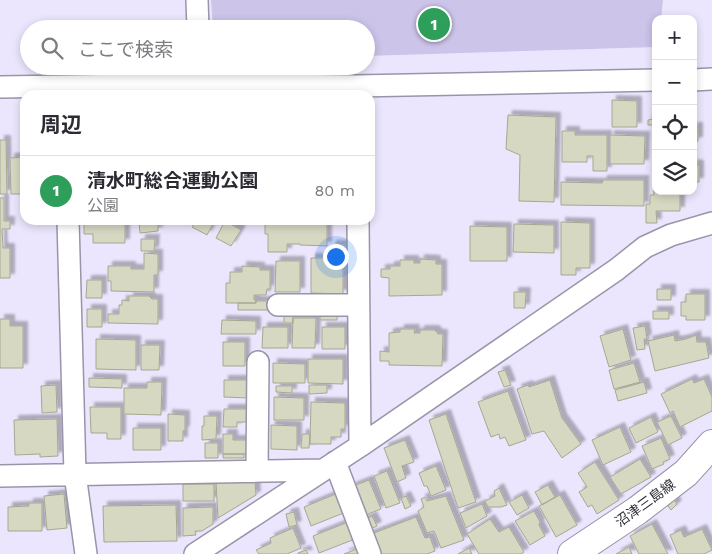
<!DOCTYPE html>
<html lang="ja">
<meta charset="utf-8">
<style>
body{margin:0;font-family:"Work Sans","Noto Sans JP",sans-serif;background:#f2f2f3;color:#2b2b33}
.controls{position:absolute;right:15px;top:15px;display:grid;overflow:hidden;border-radius:10px;box-shadow:0 2px 8px #0003}
.controls button{width:45px;height:45px;display:grid;place-items:center;padding:0;border:0;border-bottom:1px solid #e1e1e2;background:#fff;color:#2b2b33;font:25px sans-serif}
.you{position:absolute;left:335px;top:256px;width:18px;height:18px;margin:-12px;border:4px solid #fff;border-radius:50%;background:#1a73e8;box-shadow:0 0 0 8px #1a73e833}
.badge{display:grid;place-items:center;width:32px;height:32px;border-radius:50%;background:#0b8043;color:#fff;font-size:16px;font-weight:700}
.pin{position:absolute;translate:-50% -50%;border:2px solid #fff;box-shadow:0 1px 5px #0006}
.list{margin:0;padding:0;list-style:none}
h2{display:flex;justify-content:space-between;align-items:center;height:65px;margin:0;padding:0 20px;font-size:21px}
h2 small{font-size:16px;font-weight:400;color:#7c7c81}
.list li{display:grid;grid-template-columns:32px 1fr auto;gap:15px;align-items:center;box-sizing:border-box;height:70px;padding:0 20px;border-top:1px solid #e1e1e2}
.list b{display:block;font-size:19px;white-space:nowrap}
.list p{margin:0;font-size:16px;white-space:nowrap;color:#7c7c81}
.list em{font-size:16px;font-style:normal;color:#7c7c81}
.icon{flex:none;width:28px;height:28px;fill:none;stroke:currentColor;stroke-width:2;stroke-linecap:round;stroke-linejoin:round}
.map{position:relative;flex:none;width:712px;height:554px;overflow:hidden}
.search{position:absolute;background:#fff;box-shadow:0 2px 8px #0003;left:20px;top:20px;width:355px;height:55px;display:flex;align-items:center;gap:12px;box-sizing:border-box;padding:0 18px;border-radius:28px;color:#7c7c81;font-size:19px}
.panel{position:absolute;background:#fff;box-shadow:0 2px 8px #0003;left:20px;top:90px;width:355px;height:135px;border-radius:15px}
.map>svg:first-child{display:block}
</style>
<div class="map">
<svg width="712" height="554" viewBox="0 0 712 554">
<defs>
<filter id="shadow"><feDropShadow dx="4.5" dy="-4.5" stdDeviation="1" flood-color="#0004"/></filter>
</defs>
<rect width="100%" height="100%" fill="#ebe6fd"/>
<path fill="#ccc4e9" d="M211 0H663L661 19H656V47L366 56V29H213Z"/>
<path fill="#d6d8c1" stroke="#a6a792" filter="url(#shadow)" d="M612 100 637 101V127H612Z
M508 115 556 117 554 202 519 201 520 155 506 149Z
M654 119V125H648V120Z
M693 127H698V141L693 142Z
M562 131H575V135H607V171H593V156H587V162H562Z
M610 135 645 136 644 164H610Z
M0 140H6L7 194H0Z
M654 141H656V160H654Z
M25 157V194H11L10 158Z
M693 164 699 165V182H693Z
M654 165H656V183H654Z
M603 180H644V206L561 205V182L602 183Z
M654 189H656V191H680V211H656L657 223H646V204H650V195H654Z
M0 198H4V221H10V229H2L3 248H10V278H0Z
M84 220H125V243H93V234H84Z
M139 220H179L180 222 158 225V231L140 233Z
M196 220H215L207 235 192 227Z
M265 220H327V246L300 245V244H287V252H268V234H265Z
M225 221 241 230 231 246 216 238Z
M561 222 590 223V268H576V275H561Z
M514 224 554 225V253L513 252Z
M470 226 507 227V261H470Z
M141 239H155L154 251H141Z
M332 245H345V251H331Z
M144 253 158 254V275H154V292L111 291V281H108V266H131V269H144Z
M311 258H343V294L311 293Z
M420 259 436 260V264H442V295L389 296V278L381 277V269H390V266H400V260H414V263H420Z
M276 261H300V292H275Z
M242 266 260 267V270H270V289H267L266 295H254V300H256V303H226V283H230V272H242Z
M87 280H102V298H86Z
M657 289H671V300H657Z
M514 292H526L525 308H514Z
M686 294H705V320H686V316H681V302H686Z
M129 296H149L152 299H158V324L108 323V314H119V305H122V300L129 301Z
M256 301H269V310H238V303H256Z
M87 309H102V327H87Z
M653 311H669V319H653Z
M284 313H293V323H284Z
M320 314H337V320H320Z
M293 318H316L315 348H292Z
M0 319H10V326H23V368H0Z
M222 320 256 321V334H221Z
M645 326 647 339H644L645 349 637 350 633 328Z
M263 327H288V348H262Z
M322 327H345V349H322Z
M400 329H415L414 333H420V330H435L438 334H443L442 366 389 365V361H380V351L389 352V333L400 332Z
M623 329 631 360 609 367 600 336Z
M674 335 675 341 686 339 696 335 697 342H706L709 358 655 371 648 341Z
M96 339 136 340V370L96 369Z
M223 342H245V366H223Z
M141 345H160L159 370H141Z
M308 359H343V384L308 383Z
M273 363 305 364V383H273Z
M634 363 640 382 614 389 609 370Z
M505 370 511 385 504 387 498 372Z
M89 378 122 379V388L89 387Z
M692 379 694 383 704 379 712 397V411L680 427 673 411 670 413 661 394Z
M224 380H248V398L224 397Z
M550 380 562 418 581 444 562 458 544 431 532 434 517 389 528 385 529 387Z
M147 382H162L161 415 124 414V388H147Z
M644 382 647 393 618 401 615 390Z
M56 385 57 412 42 413 41 386Z
M309 385H327V393L309 394Z
M276 386H292V393L276 392Z
M508 391 526 440 509 446 505 437 500 439 499 434 491 437 478 402Z
M274 397 304 398V420H274Z
M311 402 345 403V429H341V437H331V444H310Z
M90 407H121V439H107V433H91Z
M224 409H248V422H237V427H223Z
M168 414 185 415V430L183 431V441H168Z
M446 414 476 502 458 508 429 420Z
M204 416H217L216 439 202 440V426H204Z
M671 416 682 438 668 445 657 422Z
M651 417 658 432 636 443 629 428Z
M57 419 58 456 40 457V454L15 455 14 420Z
M271 425 297 426V450L271 449Z
M620 427 631 452 603 465 592 440Z
M133 428H161V450H133Z
M223 434H233V440H249V450L244 454H223Z
M302 434H310L309 448H301Z
M661 438 670 459 663 462 664 464 652 469 642 446Z
M405 440 414 462 402 466 406 478 397 482 384 448Z
M205 443H218V458H205Z
M223 454H244V458H223Z
M640 459 651 477 621 494 610 477Z
M595 462 619 500 597 514 592 505 588 507 579 492 587 487 578 473Z
M436 466 446 490 431 496 427 486H424L419 473Z
M387 471 400 503 386 508 374 476Z
M369 480 381 509 363 516 351 487Z
M216 482H255L256 495 218 518Z
M183 484H214V501H183Z
M548 485 555 497 542 505 535 492Z
M499 488 507 505 501 507H488L485 501 495 496 494 491Z
M338 493 346 512 311 526 304 507Z
M64 494 67 528 47 530 44 496Z
M522 495 529 508 517 515 509 502Z
M560 495 577 525 556 537 539 506Z
M406 496 411 506 405 509 401 498Z
M446 496 464 540 441 548 434 531 427 533 418 511 424 507 421 499 425 497 427 501Z
M674 500 677 504 671 510 668 506Z
M29 503H42V531H8V507L29 506Z
M482 504 487 516 466 528 460 513Z
M176 505 177 541 104 542 103 506Z
M213 507V524L202 531H195L196 535 183 536V508Z
M534 511 540 522 539 525 545 536 530 545 515 521Z
M294 512 297 525 289 527 286 514Z
M372 516 377 526 364 532 360 522Z
M416 517 425 538 430 537 435 551 427 554H373L366 536Z
M490 519 499 532 509 527 524 552 521 554H479L467 534Z
M348 522 355 539 319 553 313 536Z
M652 524 668 554H639L630 536Z
M293 528 301 548 287 554H259L256 550 271 543 270 538Z
M702 529 712 550 704 554H678L670 535 681 530 684 537Z
M629 547 632 554H616Z
M469 548 472 554H458Z
M357 549 359 554H344Z
M306 550 308 554H298V553Z"/>
<g fill="none" stroke-linecap="round" stroke-linejoin="round">
<defs>
<path id="minor" d="M197 0 198 29
M693 80 712 79
M0 87 201 84 356 86 656 80
M68 220 75 474 86 554
M358 220 360 446
M278 305H358
M335 462 370 554
M257 471 258 362
M0 476 322 470
M195 554 360 446 616 270 645 247 671 235 712 223"/>
<path id="major" d="M572 554 638 510 686 473 712 444"/>
</defs>
<use href="#minor" stroke="#9995a9" stroke-width="24"/>
<use href="#major" stroke="#9995a9" stroke-width="30"/>
<use href="#minor" stroke="#fff" stroke-width="21"/>
<use href="#major" stroke="#fff" stroke-width="28"/>
</g>
<g text-anchor="middle" stroke-width="4.5" stroke-linejoin="round" paint-order="stroke">
<g font-size="14" fill="#302e36" stroke="#fff">
<text transform="translate(645 503) rotate(-36)" y="5">沼津三島線</text>
</g>
</g>
</svg>
<div class="controls">
<button>+</button>
<button>−</button>
<button><svg class="icon" aria-label="locate" viewBox="0 0 24 24"><circle cx="12" cy="12" r="6"/><path d="M12 2v4M12 18v4M2 12h4M18 12h4"/></svg></button>
<button><svg class="icon" aria-label="layers" viewBox="0 0 24 24"><path d="M12 4l9 5-9 5-9-5zM3 14l9 5 9-5"/></svg></button>
</div>
<div class="you"></div>
<div class="pin badge" style="left:434px;top:24px;background:#2e9e5b">1</div>
<div class="search"><svg class="icon" aria-label="search" viewBox="0 0 24 24"><circle cx="10" cy="10" r="6"/><path d="M15 15l6 6"/></svg>ここで検索</div>
<section class="panel">
<h2>周辺<small></small></h2>
<ul class="list">
<li><span class="badge" style="background:#2e9e5b">1</span><div><b>清水町総合運動公園</b><p>公園</p></div><em>80 m</em></li>
</ul>
</section>
</div>
